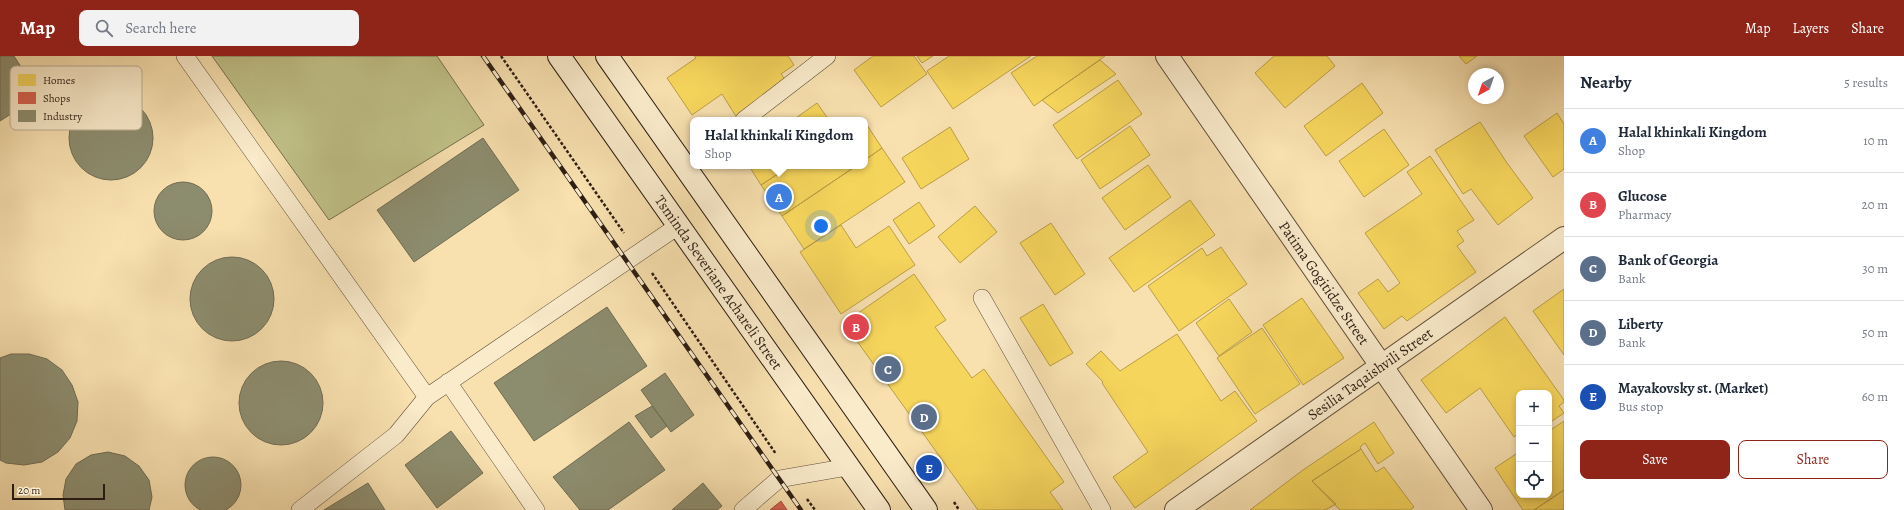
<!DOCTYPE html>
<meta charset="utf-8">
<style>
body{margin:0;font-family:Alegreya,serif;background:#f2f2f3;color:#1f2937}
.controls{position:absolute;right:12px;bottom:12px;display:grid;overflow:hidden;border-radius:8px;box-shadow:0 2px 6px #0003}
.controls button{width:36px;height:36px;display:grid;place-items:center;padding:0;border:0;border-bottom:1px solid #e0e1e3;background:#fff;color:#1f2937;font:20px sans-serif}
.compass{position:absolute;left:1468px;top:12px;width:36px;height:36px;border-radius:50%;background:#fff;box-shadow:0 2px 6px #0003;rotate:220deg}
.scale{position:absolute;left:12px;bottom:10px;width:93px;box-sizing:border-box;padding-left:4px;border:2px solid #2d1d13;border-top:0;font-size:11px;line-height:14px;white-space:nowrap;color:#2d1d13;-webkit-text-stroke:3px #faebcb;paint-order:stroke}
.you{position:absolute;left:821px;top:170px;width:14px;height:14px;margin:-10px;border:3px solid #fff;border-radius:50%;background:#1a73e8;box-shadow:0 0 0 6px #1a73e833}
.badge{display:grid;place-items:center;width:26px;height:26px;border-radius:50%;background:#8f2418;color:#fff;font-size:13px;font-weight:700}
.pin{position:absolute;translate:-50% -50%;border:2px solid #fff;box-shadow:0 1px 4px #0006}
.popup{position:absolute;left:690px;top:61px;width:178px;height:52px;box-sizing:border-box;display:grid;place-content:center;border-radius:8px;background:#fff;filter:drop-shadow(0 1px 3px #0005);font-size:13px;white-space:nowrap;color:#747a83}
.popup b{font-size:15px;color:#1f2937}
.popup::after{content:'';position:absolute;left:50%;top:100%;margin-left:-8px;border:8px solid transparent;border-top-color:#fff}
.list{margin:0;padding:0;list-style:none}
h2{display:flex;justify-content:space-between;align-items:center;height:52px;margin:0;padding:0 16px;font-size:17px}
h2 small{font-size:13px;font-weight:400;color:#747a83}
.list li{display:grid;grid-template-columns:26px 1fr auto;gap:12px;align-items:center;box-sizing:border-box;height:64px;padding:0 16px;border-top:1px solid #e0e1e3}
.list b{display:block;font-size:15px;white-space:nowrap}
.list p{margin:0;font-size:13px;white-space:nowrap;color:#747a83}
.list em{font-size:13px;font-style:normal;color:#747a83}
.actions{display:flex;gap:8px;padding:12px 16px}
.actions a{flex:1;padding:9px 0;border:1px solid #8f2418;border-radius:8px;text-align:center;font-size:14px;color:#8f2418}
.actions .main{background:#8f2418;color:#fff}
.icon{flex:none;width:22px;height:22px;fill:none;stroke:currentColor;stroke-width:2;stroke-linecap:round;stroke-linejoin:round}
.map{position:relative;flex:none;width:1564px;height:454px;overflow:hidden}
header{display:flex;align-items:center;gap:24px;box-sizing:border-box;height:56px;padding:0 20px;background:#8f2418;color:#fff}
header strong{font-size:19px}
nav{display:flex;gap:22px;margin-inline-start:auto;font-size:14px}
.search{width:280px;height:36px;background:#f2f2f3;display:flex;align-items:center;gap:10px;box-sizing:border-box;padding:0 14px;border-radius:8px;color:#747a83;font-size:15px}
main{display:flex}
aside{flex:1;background:#fff}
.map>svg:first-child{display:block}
</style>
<header>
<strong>Map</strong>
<div class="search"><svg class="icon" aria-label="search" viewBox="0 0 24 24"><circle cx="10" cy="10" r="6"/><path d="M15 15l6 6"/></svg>Search here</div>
<nav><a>Map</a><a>Layers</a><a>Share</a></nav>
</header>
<main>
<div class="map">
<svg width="1564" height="454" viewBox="0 0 1564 454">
<rect width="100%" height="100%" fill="#f8e0af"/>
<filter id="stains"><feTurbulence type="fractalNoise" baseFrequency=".005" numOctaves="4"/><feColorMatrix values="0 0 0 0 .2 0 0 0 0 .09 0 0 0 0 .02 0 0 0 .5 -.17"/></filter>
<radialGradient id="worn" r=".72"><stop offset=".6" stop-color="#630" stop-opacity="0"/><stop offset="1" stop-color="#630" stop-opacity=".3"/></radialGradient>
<path fill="#c0c188" stroke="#766f4e" d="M212 0H437L484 69 329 164Z"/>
<path fill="#f6d55c" stroke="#ba9e46" d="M694 0H788L794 9 781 18 788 27 737 62 722 38 692 59 667 22 696 2Z
M873 0H914L927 18 881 51 854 14Z
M917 0H933L922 7Z
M949 0H1031L953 53 927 15Z
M1037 0H1105L1034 50 1011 17Z
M1274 0H1327L1335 10 1285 52 1255 17Z
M1459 0H1477L1466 8Z
M1100 4 1116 18 1058 57 1042 44Z
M1118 24 1142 58 1077 103 1053 69Z
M1362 27 1383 57 1326 100 1304 70Z
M817 47 829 64H793Z
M1557 57 1564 68V113L1553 121 1524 80Z
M865 66 882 92 865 104Z
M1480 66 1507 107 1533 142 1498 169 1471 133 1463 138 1435 94Z
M1130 70 1150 99 1100 133 1081 104Z
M950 71 969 103 921 133 902 102Z
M1384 73 1409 109 1364 141 1339 105Z
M882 92 905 126 804 193 782 160 856 110H865V104Z
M1430 100 1474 164 1457 175 1464 185 1457 190 1476 216 1407 265 1402 260 1384 273 1358 237 1378 223 1388 236 1400 227 1365 177 1422 138 1407 116Z
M1148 109 1171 141 1125 174 1102 142Z
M749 110H790L761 129Z
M790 110H856L782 160 761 129Z
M1190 144 1215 179 1134 236 1109 202Z
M919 146 935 170 909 188 893 164Z
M975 150 997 176 960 207 938 181Z
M1051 167 1085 218 1055 239 1020 187Z
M841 169 856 192 889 170 915 209 841 258 800 196Z
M1221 191 1247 228 1179 275 1148 230 1202 192 1207 200Z
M914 218 946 264 935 271 972 322 984 313 1064 426 1050 436 1063 454H978L844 267Z
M1564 233V299L1533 255Z
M1302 242 1344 302 1303 329 1263 269Z
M1229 243 1252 276 1219 300 1196 267Z
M1043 248 1073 297 1050 310 1020 262Z
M1505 261 1564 344V346L1559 350 1564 357 1549 367V337H1519V377L1514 381 1480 332 1446 357 1421 324Z
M1262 272 1300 328 1255 358 1217 302Z
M1177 278 1221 345 1235 335 1257 365 1135 452 1113 421 1148 396 1102 327 1103 326 1086 308 1101 295 1120 315Z
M1564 365V434L1534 454H1523L1495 412 1519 396V439H1549V375Z
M1374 366 1394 397 1378 408 1365 387 1360 391 1361 393 1312 425 1336 448 1325 454H1250L1303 414Z
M1361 393 1376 416 1384 411 1414 451 1410 454H1340L1312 425Z
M1564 434V454H1534Z"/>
<path fill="#d6604d" stroke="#a34c3c" d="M781 445 787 454H770Z"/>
<path fill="#8c8c6e" stroke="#706b53" d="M0 0H14L23 14 25 29 22 44 14 56 0 65Z
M69 82a42 42 0 1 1 84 0a42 42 0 1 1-84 0Z
M483 82 519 134 414 206 377 154Z
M154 155a29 29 0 1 1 58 0a29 29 0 1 1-58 0Z
M190 243a42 42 0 1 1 84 0a42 42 0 1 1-84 0Z
M607 251 647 310 534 385 494 327Z
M11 298H29L47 303 62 314 72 329 78 346 77 365 70 382 58 396 42 406 24 409 6 407 0 404V302Z
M239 347a42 42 0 1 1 84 0a42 42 0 1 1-84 0Z
M665 317 694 359 671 376 641 334Z
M652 350 667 370 651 382 635 360Z
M629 366 665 414 608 454H580L553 421Z
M451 375 483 417 437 452 405 409Z
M108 396 125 400 139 410 149 424 152 441 149 454H65L63 439 66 423 76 408 91 399Z
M185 429a28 28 0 1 1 56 0a28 28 0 1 1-56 0Z
M368 427 385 454H324Z
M703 427 722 450 717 454H672Z"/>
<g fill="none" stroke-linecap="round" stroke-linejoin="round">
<defs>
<path id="service" d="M185 0 427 341
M744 64 827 0
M982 242 1102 454
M448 326 536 454
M300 454 396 379 427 341 678 170
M743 454 779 423 848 411"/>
<g id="minor">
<path id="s1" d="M1167 0 1481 454"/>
<path id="s2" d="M1176 454 1564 182"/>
</g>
<g id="secondary">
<path id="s3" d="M559 0 879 454"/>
<path d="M607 0 926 454"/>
</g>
</defs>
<use href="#service" stroke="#604e3a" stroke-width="18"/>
<use href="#minor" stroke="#604e3a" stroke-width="24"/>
<use href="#secondary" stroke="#2d1d13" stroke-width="24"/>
<path stroke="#2d1d13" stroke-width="2.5" stroke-dasharray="3 2" stroke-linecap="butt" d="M501 0 624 177
M652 217 776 398
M807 443 815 454
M954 446 959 454"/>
<use href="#service" stroke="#faebcb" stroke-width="17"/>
<use href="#minor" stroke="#faebcb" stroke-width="22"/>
<use href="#secondary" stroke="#faebcb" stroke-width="22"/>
<defs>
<path id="rail" d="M483 0 801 454"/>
</defs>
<use href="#rail" stroke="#2d1d13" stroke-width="4.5"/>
<use href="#rail" stroke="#faebcb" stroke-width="3" stroke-dasharray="9" stroke-linecap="butt"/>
</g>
<g text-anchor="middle" stroke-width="4" stroke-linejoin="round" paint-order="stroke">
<g font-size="15" fill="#2d1d13" stroke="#faebcb">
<text dy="5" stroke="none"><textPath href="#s3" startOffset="277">Tsminda Severiane Achareli Street</textPath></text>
<text dy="5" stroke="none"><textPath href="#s1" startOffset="276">Patima Gogitidze Street</textPath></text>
<text dy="5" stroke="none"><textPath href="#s2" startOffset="237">Sesilia Taqaishvili Street</textPath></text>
</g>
</g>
<rect x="10" y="10" width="132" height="64" rx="6" fill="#faebcb" stroke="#bcad94" stroke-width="1"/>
<rect x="18" y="18" width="18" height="12" fill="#f6d55c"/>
<rect x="18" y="36" width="18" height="12" fill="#d6604d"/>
<rect x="18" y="54" width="18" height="12" fill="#8c8c6e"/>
<g font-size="11" fill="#2d1d13">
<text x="43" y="28">Homes</text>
<text x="43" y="46">Shops</text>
<text x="43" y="64">Industry</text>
</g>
<rect width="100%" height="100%" filter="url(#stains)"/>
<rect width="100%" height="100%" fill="url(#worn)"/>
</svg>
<div class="controls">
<button>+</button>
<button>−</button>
<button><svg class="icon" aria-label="locate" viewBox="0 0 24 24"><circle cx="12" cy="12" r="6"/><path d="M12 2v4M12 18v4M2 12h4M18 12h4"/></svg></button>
</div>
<svg class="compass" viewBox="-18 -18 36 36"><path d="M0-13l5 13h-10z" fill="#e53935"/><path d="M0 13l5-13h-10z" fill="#747a83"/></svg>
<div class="scale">20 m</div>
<div class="you"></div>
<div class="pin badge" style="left:779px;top:141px;background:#3f7fe0">A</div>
<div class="popup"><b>Halal khinkali Kingdom</b>Shop</div>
<div class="pin badge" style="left:856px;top:271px;background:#e0444e">B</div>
<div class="pin badge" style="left:888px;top:313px;background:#5c6f8a">C</div>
<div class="pin badge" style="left:924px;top:361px;background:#5c6f8a">D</div>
<div class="pin badge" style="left:929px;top:412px;background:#1a4fb4">E</div>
</div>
<aside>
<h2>Nearby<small>5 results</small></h2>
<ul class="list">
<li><span class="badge" style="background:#3f7fe0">A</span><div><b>Halal khinkali Kingdom</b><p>Shop</p></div><em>10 m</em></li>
<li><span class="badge" style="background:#e0444e">B</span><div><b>Glucose</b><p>Pharmacy</p></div><em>20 m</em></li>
<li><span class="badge" style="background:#5c6f8a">C</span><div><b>Bank of Georgia</b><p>Bank</p></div><em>30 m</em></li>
<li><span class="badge" style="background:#5c6f8a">D</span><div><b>Liberty</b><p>Bank</p></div><em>50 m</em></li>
<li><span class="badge" style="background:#1a4fb4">E</span><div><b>Mayakovsky st. (Market)</b><p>Bus stop</p></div><em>60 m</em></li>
</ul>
<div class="actions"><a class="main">Save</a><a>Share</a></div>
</aside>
</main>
